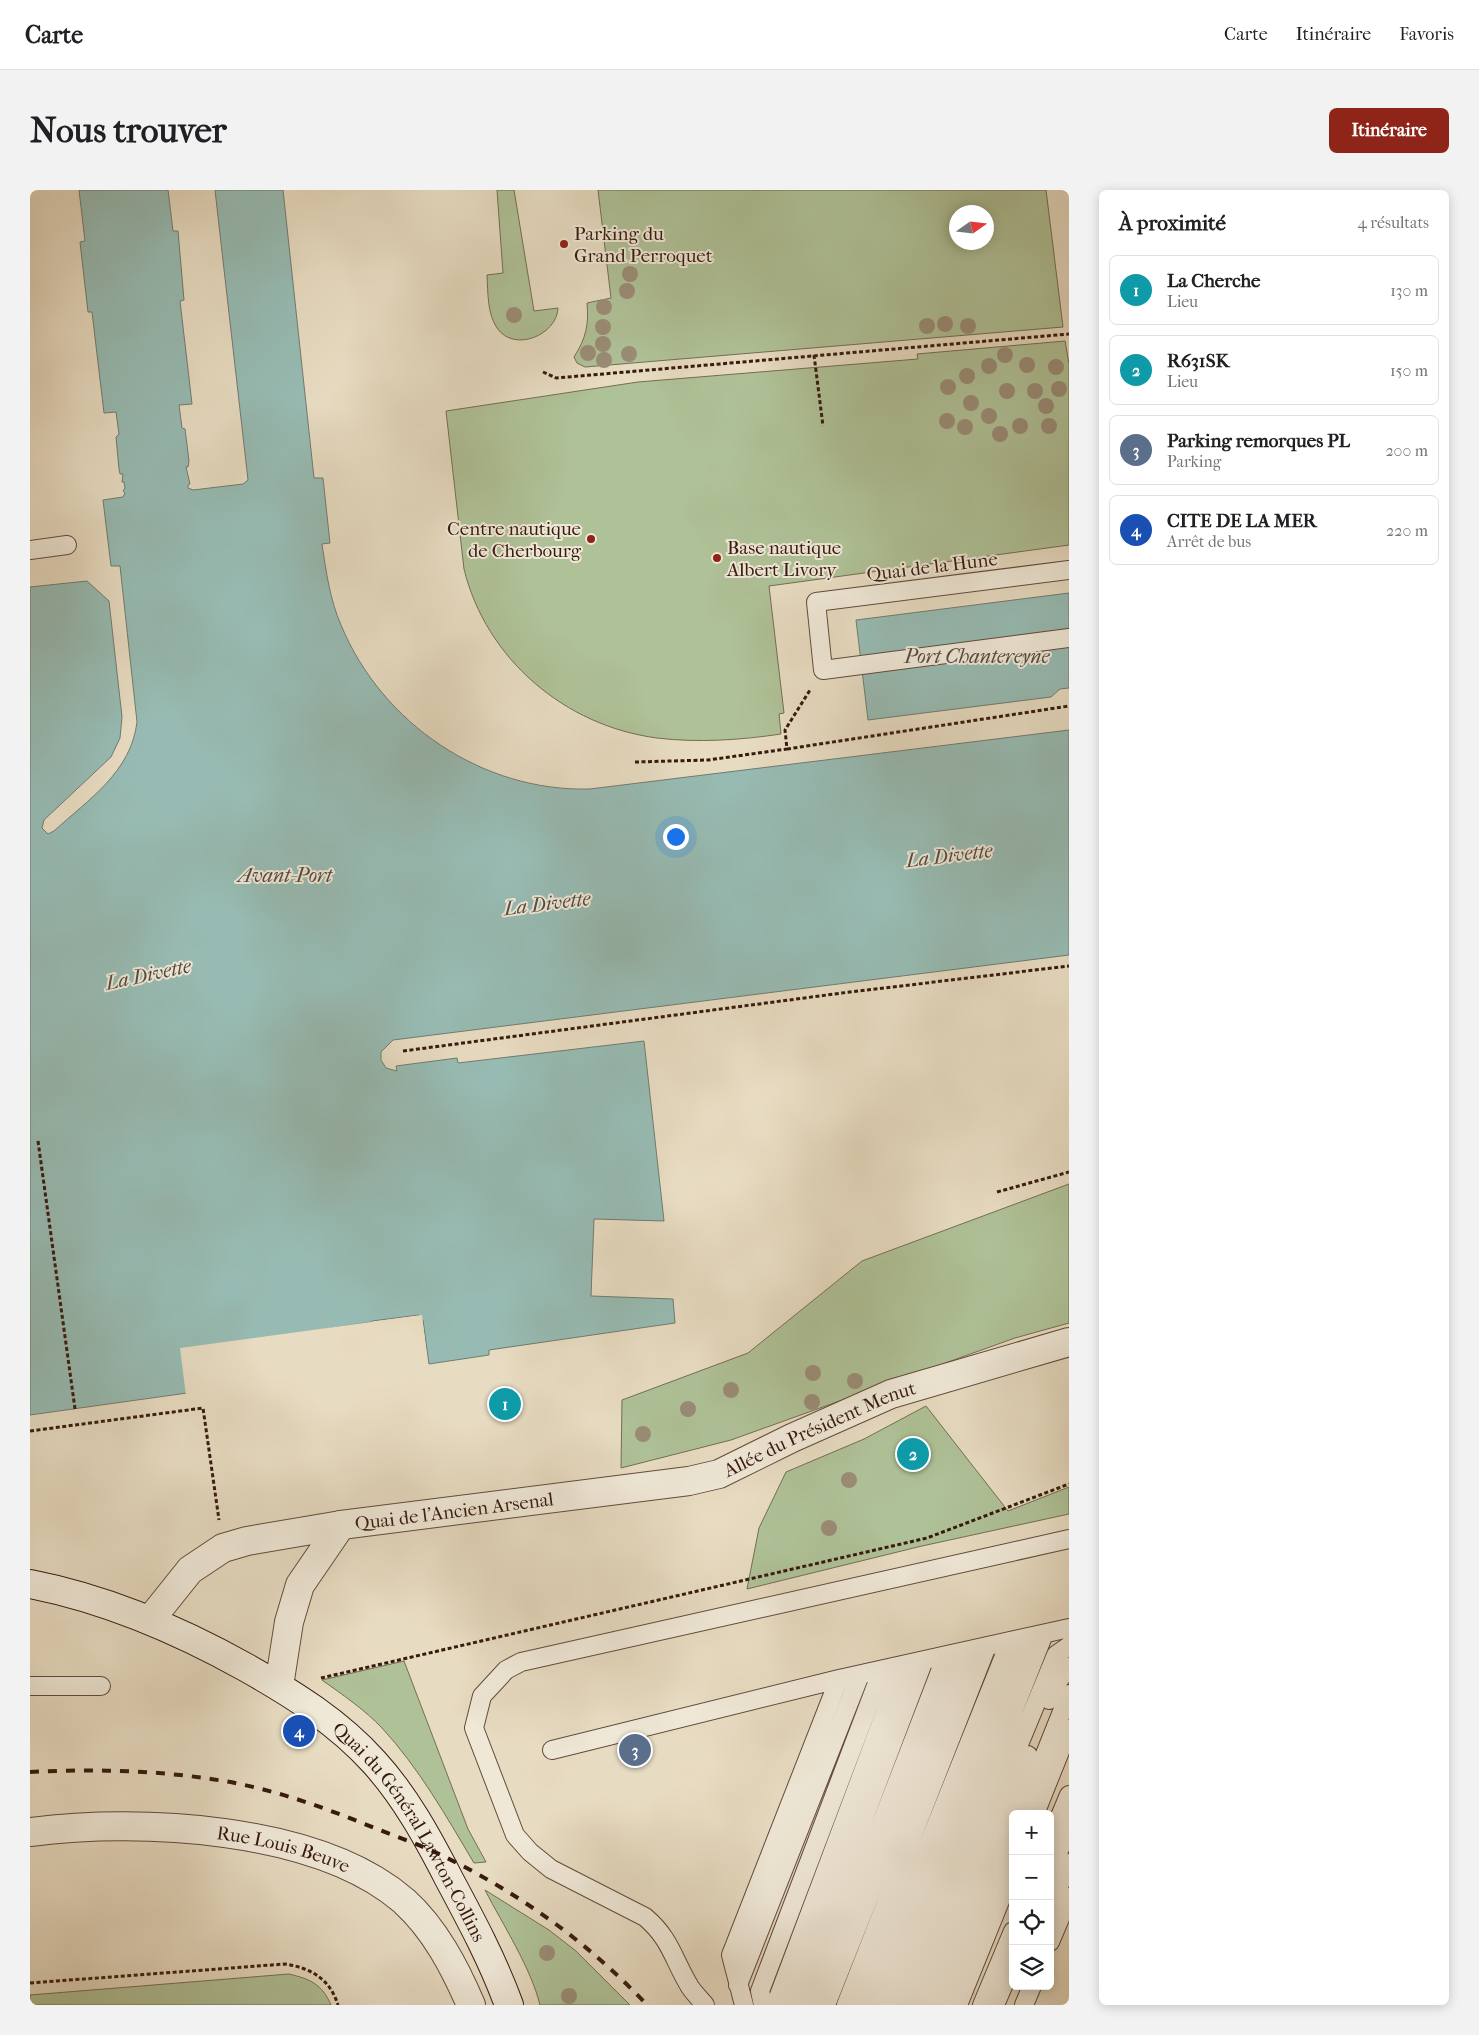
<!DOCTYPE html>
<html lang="fr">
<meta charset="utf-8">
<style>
body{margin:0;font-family:"IM FELL French Canon",serif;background:#f2f2f2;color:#202124}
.controls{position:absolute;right:15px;bottom:15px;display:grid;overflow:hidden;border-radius:8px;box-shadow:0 2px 12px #0003}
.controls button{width:45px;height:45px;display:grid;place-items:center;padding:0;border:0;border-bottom:1px solid #e0e0e0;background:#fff;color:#202124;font:25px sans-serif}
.compass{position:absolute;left:919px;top:15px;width:45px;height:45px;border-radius:50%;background:#fff;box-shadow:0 2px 12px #0003;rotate:76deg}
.you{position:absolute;left:645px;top:646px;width:18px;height:18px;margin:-12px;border:4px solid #fff;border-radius:50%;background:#1a73e8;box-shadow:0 0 0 8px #1a73e833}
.badge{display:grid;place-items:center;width:32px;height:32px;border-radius:50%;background:#8f2418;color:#fff;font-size:16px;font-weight:700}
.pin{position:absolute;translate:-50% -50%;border:2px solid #fff;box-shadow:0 1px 5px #0006}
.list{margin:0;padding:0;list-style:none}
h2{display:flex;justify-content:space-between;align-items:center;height:65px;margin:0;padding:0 20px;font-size:21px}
h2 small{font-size:16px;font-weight:400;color:#757577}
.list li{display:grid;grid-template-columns:32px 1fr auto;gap:15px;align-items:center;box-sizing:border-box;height:70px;margin:0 10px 10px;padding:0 10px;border:1px solid #e0e0e0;border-radius:8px}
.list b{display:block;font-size:19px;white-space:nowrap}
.list p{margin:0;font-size:16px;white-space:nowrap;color:#757577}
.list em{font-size:16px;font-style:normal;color:#757577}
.icon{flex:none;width:28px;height:28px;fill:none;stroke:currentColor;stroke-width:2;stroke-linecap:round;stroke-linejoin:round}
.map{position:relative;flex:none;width:1039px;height:1815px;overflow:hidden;border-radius:8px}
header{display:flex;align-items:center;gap:30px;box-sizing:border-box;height:70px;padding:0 25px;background:#fff;border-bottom:1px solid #e0e0e0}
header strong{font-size:24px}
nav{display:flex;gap:28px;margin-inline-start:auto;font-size:18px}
.intro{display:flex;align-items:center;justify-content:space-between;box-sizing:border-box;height:120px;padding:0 30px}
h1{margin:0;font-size:35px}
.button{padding:12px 22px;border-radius:8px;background:#8f2418;color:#fff;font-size:18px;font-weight:700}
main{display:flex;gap:30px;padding:0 30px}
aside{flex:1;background:#fff;border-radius:8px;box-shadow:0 2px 12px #0003}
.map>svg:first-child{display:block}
</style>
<header>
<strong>Carte</strong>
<nav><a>Carte</a><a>Itinéraire</a><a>Favoris</a></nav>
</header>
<div class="intro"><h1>Nous trouver</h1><a class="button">Itinéraire</a></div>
<main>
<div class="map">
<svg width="1039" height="1815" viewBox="0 0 1039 1815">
<rect width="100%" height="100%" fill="#e7dbc1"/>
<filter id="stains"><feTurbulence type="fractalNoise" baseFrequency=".004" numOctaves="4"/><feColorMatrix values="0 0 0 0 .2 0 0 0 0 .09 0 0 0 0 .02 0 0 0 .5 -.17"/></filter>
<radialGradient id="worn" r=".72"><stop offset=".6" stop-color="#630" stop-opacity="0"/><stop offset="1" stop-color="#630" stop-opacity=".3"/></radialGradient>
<path fill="#afc197" stroke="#736e53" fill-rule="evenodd" d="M467 0H484L504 121 528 118C527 145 484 163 467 138 457 123 458 102 457 85L473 83Z
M568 0H1016L1033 137 555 177 547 173 544 167C556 148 559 135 557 113L581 108ZM926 22H956V52H926Z
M1035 151 1039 174V355L739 396 754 523 749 524 751 544C711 550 668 553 627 548 535 536 456 469 434 379L416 221 608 192 888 169 887 164Z
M1039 994V1133L985 1148 701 1250 591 1278 592 1210 718 1163 832 1071Z
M896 1216 978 1321 1039 1297V1324L892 1356 717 1399 729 1338 756 1282 834 1249Z
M374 1471 438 1639 456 1672 444 1673C416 1626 389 1578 352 1538 335 1520 313 1505 292 1490Z
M455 1700 519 1740 546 1761 600 1815H510C501 1778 473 1735 455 1700Z
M259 1784C280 1789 292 1794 301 1815H0V1805Z"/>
<path fill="#97bbb3" stroke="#717b71" d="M49 0H138L143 41H148L154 110 150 111 162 214 149 215 152 238 155 239 159 271 158 277H156L160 294 158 295V298L163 300 213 294 218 290 185 0H253L284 288H293L300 353 292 354C296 381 300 410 311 435 352 534 453 602 560 599L1039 540V765L363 850 351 862V870L356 878 367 881 366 876 427 868 428 873 614 851 634 1031 564 1029 561 1106 643 1109 645 1133 459 1160V1165L399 1174 393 1130H390L389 1125 342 1131 341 1132 152 1161 157 1203 0 1225V397L57 391 79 411 92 527 90 548 81 567 14 630 12 638 18 644 24 641C59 609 101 582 107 532L90 376H81L73 310 93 307 95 303 93 301 95 298 94 292H92L93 284H90L89 279 86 247 89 244 86 222 74 223 62 122H58L50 52 55 51Z
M1039 403V498L1030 499 1021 507 838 530 826 430Z"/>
<path fill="#e7dbc1" d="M392 1125 398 1176 390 1132 387 1128 154 1163 160 1203 156 1206 150 1158Z"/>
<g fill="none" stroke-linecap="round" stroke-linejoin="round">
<defs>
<path id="lane" d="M0 360 37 355
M1039 380 786 412 793 480 1039 448
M0 1496H71
M1019 1510 1025 1495 1039 1477
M522 1560 809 1489 1039 1438
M991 1624 1039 1504
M1005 1624 1039 1539
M1020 1650 1039 1605
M1020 1682 1039 1637
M1020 1717 1039 1673
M1020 1752 1039 1707
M708 1795 830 1485
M675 1815C670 1809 664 1803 660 1797 643 1769 641 1749 615 1727L521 1679 500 1662 485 1645 444 1538 452 1506 476 1480 491 1472 1039 1349
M714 1815 701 1765 809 1489
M733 1815 730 1801 852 1480
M748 1815V1808L873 1475
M763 1815 894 1470
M781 1815 916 1466
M796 1815 937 1461
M816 1815 957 1456
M834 1815 980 1451
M852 1815 999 1447
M866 1815 1014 1444
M881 1815 1026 1465 1039 1456
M898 1815 998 1565
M915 1815 983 1645
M928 1815 983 1679
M952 1815 983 1741
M965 1815 983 1773
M994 1815 1002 1796"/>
<g id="street">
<path id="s1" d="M311 1335 659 1291 689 1284 762 1248 861 1204 1039 1152"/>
<path d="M120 1430 160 1380 193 1358 217 1351 311 1335 270 1395 259 1432 249 1496"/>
<path id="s2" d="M0 1642C109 1628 287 1636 374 1711 405 1739 425 1778 441 1815"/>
</g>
<g id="secondary">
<path id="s3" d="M0 1394C77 1409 149 1440 217 1478 263 1504 308 1532 344 1572 375 1606 398 1648 419 1689 441 1730 463 1771 479 1815"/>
</g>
</defs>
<use href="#lane" stroke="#634a3c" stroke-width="20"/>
<use href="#street" stroke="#634a3c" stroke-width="30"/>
<use href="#secondary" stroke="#371a0f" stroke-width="30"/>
<path stroke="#371a0f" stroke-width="3" stroke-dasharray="4 2.5" stroke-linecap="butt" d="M784 165 793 236
M513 182 526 188 1039 144
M757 559 1039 516
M605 572 678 570 757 559 755 540 780 500
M373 861 812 803 1039 776
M8 951 45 1219
M967 1002 1039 982
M0 1241 173 1218 189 1330
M291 1488 897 1348 1039 1294
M0 1793 255 1774C281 1778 300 1789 308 1815"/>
<use href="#lane" stroke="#efe8d7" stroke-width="18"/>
<use href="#street" stroke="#efe8d7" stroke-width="28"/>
<use href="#secondary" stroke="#efe8d7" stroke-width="28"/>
<path stroke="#371a0f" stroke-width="4" stroke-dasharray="9 9" stroke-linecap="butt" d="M0 1582C60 1579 122 1580 181 1589 239 1597 293 1617 347 1639 367 1647 388 1654 407 1663 486 1701 557 1751 617 1815"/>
</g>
<g fill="#9a8c76">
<circle cx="600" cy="84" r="8"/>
<circle cx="597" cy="101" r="8"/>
<circle cx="574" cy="117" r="8"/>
<circle cx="484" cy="125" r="8"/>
<circle cx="915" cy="134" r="8"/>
<circle cx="897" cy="136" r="8"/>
<circle cx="938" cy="136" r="8"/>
<circle cx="573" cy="137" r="8"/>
<circle cx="573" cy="154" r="8"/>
<circle cx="558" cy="163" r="8"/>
<circle cx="599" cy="164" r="8"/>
<circle cx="975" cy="165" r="8"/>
<circle cx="574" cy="170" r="8"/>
<circle cx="997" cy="175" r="8"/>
<circle cx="959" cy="176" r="8"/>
<circle cx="1026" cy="177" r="8"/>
<circle cx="937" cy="186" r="8"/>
<circle cx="918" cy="197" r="8"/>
<circle cx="1029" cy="199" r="8"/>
<circle cx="977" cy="201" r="8"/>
<circle cx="1005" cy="201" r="8"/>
<circle cx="941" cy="213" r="8"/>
<circle cx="1016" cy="216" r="8"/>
<circle cx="959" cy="226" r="8"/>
<circle cx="917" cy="231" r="8"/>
<circle cx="990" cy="236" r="8"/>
<circle cx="1019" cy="236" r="8"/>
<circle cx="935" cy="237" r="8"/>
<circle cx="970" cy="244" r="8"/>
<circle cx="783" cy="1183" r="8"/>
<circle cx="825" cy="1191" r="8"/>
<circle cx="701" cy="1200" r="8"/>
<circle cx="782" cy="1212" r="8"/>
<circle cx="658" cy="1219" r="8"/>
<circle cx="613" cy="1244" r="8"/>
<circle cx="819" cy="1290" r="8"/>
<circle cx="799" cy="1338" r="8"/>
<circle cx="517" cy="1763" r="8"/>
<circle cx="539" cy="1806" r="8"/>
</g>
<g fill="#8f2418" stroke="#efe8d7" stroke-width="2">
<circle cx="534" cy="54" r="5"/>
<circle cx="561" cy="349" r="5"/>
<circle cx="687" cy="368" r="5"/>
</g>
<g text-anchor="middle" stroke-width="4" stroke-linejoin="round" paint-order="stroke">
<g font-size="19" fill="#371a0f" stroke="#efe8d7" text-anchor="start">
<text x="544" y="50">Parking du<tspan x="544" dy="22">Grand Perroquet</tspan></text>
<text x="551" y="345" text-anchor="end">Centre nautique<tspan x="551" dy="22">de Cherbourg</tspan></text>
<text x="697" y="364">Base nautique<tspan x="697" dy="22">Albert Livory</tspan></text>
</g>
<g font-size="19" fill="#371a0f" stroke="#efe8d7">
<text transform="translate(902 376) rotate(-7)" y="7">Quai de la Hune</text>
<text dy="7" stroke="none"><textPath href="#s1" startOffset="492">Allée du Président Menut</textPath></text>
<text dy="7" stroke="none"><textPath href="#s1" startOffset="114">Quai de l'Ancien Arsenal</textPath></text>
<text dy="7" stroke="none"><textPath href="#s3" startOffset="470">Quai du Général Lawton-Collins</textPath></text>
<text dy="7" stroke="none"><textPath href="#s2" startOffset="256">Rue Louis Beuve</textPath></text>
</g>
<g font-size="20" font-style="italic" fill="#544a40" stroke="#efe8d7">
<text x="947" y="473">Port Chantereyne</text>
<text transform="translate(919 665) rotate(-7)" y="7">La Divette</text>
<text x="255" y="692">Avant-Port</text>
<text transform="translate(517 713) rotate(-7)" y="7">La Divette</text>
<text transform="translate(118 784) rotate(-12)" y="7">La Divette</text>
</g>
</g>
<rect width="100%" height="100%" filter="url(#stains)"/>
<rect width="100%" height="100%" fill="url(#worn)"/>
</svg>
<div class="controls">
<button>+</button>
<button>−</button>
<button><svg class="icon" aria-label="locate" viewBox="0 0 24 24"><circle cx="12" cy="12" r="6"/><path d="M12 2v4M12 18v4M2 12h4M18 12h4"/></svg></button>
<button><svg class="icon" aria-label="layers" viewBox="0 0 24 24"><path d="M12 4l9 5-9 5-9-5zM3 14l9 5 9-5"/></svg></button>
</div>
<svg class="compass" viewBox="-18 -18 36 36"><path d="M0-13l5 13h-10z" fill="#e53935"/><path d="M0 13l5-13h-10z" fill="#757577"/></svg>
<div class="you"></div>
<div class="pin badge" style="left:475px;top:1214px;background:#0f9aa8">1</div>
<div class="pin badge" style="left:883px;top:1264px;background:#0f9aa8">2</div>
<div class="pin badge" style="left:605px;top:1560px;background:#5c6f8a">3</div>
<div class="pin badge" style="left:269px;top:1541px;background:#1a4fb4">4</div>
</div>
<aside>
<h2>À proximité<small>4 résultats</small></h2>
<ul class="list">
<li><span class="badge" style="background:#0f9aa8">1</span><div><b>La Cherche</b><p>Lieu</p></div><em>130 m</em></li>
<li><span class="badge" style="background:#0f9aa8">2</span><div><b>R631SK</b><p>Lieu</p></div><em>150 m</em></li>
<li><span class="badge" style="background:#5c6f8a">3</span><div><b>Parking remorques PL</b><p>Parking</p></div><em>200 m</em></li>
<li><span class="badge" style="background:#1a4fb4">4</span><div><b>CITE DE LA MER</b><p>Arrêt de bus</p></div><em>220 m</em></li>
</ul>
</aside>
</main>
